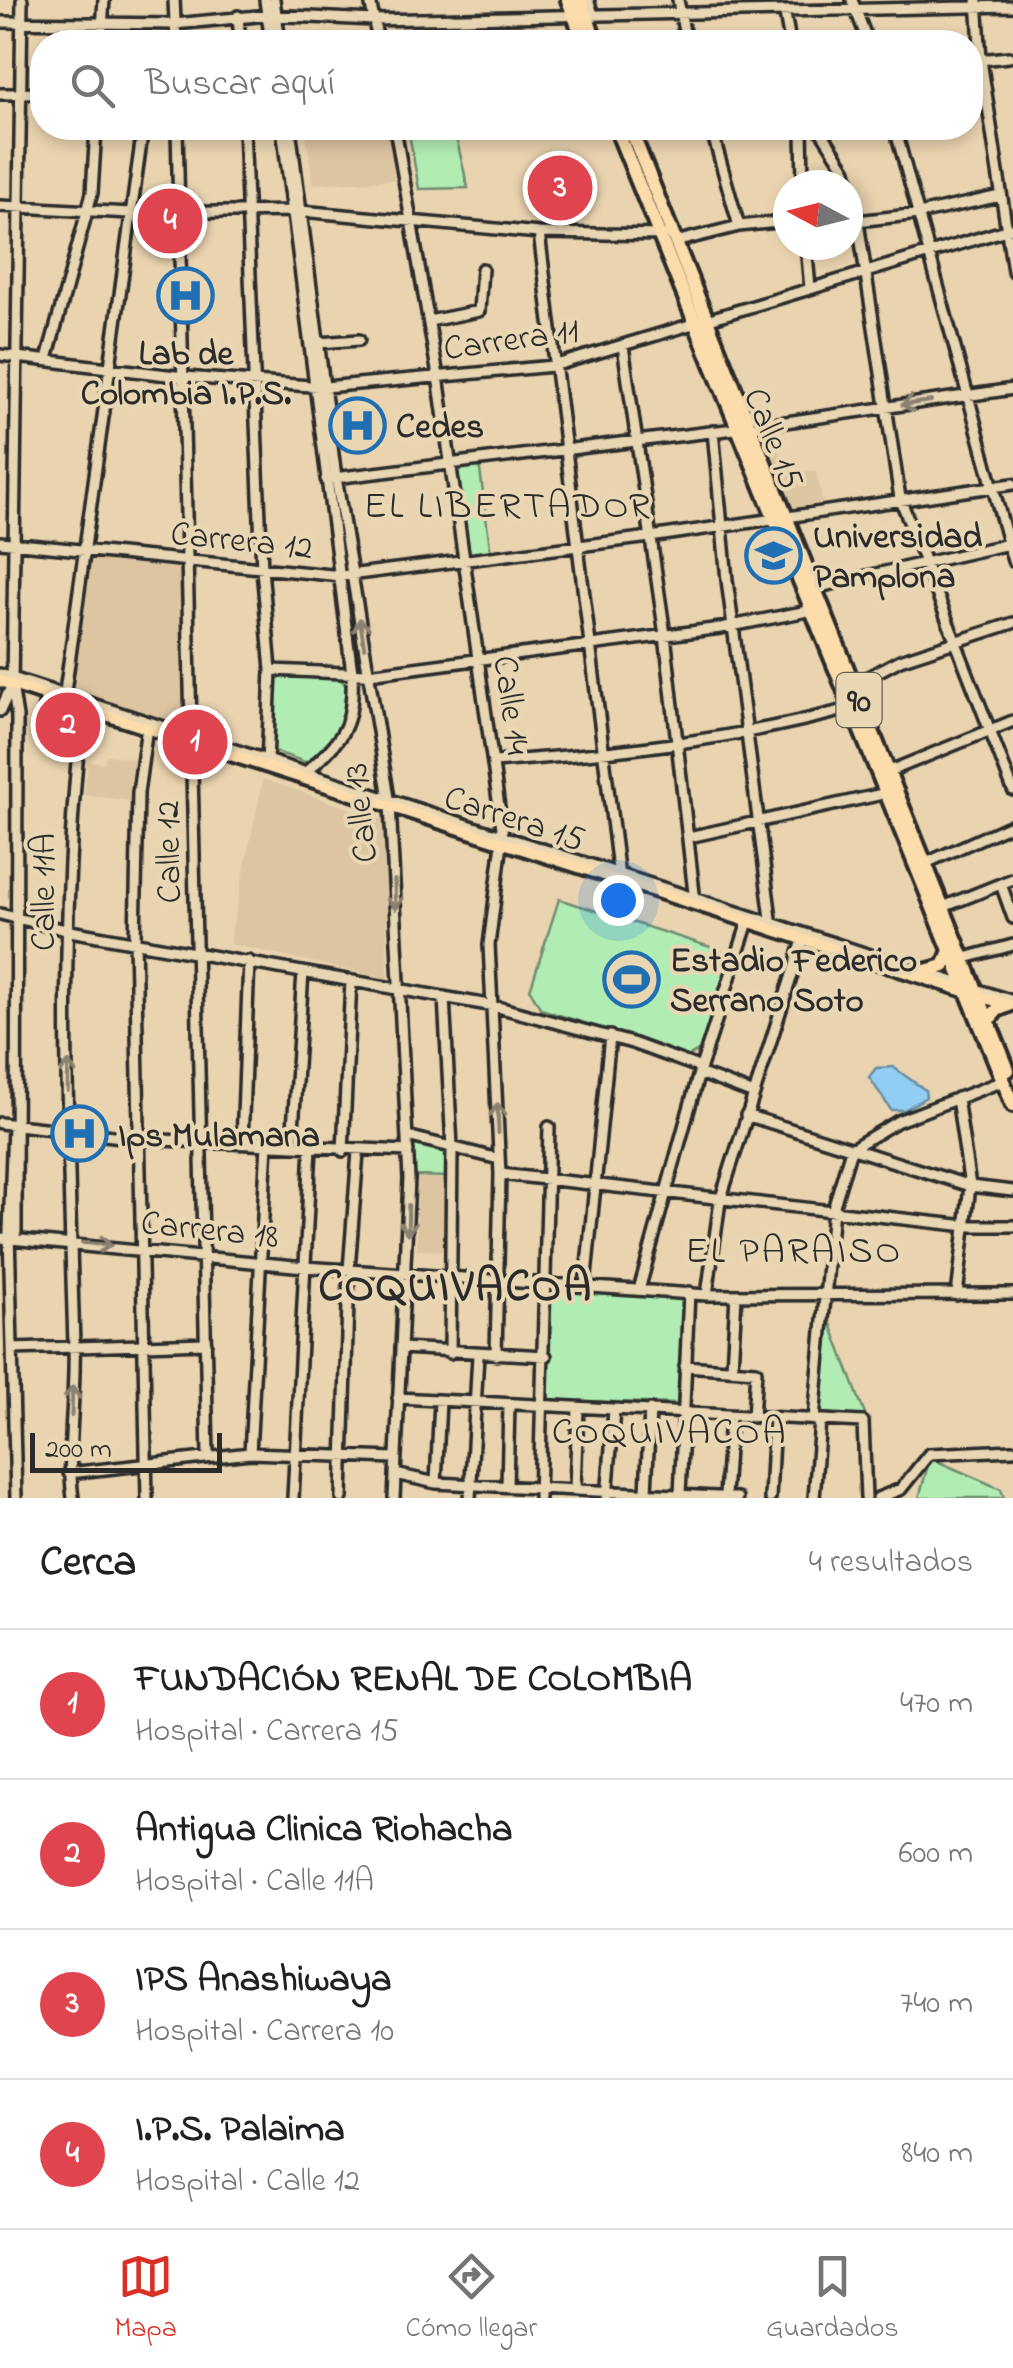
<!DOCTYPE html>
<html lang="es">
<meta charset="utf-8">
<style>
body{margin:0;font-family:"Indie Flower",sans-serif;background:#f2f2f2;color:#202124}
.compass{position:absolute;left:773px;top:170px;width:90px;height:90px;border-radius:50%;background:#fff;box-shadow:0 5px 15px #0003;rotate:277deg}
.scale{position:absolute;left:30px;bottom:25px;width:192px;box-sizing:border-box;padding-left:10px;border:5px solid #2b2b2b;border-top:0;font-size:28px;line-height:35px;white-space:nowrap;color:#2b2b2b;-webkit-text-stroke:8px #e9d7b4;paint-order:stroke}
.you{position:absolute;left:618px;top:900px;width:35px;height:35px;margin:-25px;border:8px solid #fff;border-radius:50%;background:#1a73e8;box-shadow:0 0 0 15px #1a73e833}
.badge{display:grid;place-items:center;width:65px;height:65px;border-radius:50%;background:#d93025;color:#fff;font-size:32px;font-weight:700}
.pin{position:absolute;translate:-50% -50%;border:5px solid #fff;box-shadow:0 2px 10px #0006}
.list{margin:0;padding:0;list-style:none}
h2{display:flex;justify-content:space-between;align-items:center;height:130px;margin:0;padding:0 40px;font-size:42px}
h2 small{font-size:32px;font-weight:400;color:#757577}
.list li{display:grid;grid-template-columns:65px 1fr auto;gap:30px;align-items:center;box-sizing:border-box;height:150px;padding:0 40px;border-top:2px solid #e0e0e0}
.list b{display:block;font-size:38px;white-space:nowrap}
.list p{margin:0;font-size:32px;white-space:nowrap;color:#757577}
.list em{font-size:32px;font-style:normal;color:#757577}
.icon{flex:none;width:55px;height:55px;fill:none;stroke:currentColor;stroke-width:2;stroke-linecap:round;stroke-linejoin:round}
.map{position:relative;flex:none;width:1013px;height:1498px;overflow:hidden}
.search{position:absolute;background:#fff;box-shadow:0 5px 15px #0003;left:30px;right:30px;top:30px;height:110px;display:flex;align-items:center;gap:25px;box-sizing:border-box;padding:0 35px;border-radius:40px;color:#757577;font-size:38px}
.sheet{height:730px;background:#fff}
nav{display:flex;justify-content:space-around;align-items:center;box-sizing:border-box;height:140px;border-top:2px solid #e0e0e0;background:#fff;font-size:28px;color:#757577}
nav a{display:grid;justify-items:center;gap:5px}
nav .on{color:#d93025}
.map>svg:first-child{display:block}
</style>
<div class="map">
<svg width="1013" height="1498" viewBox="0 0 1013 1498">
<rect width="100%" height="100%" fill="#ead4b0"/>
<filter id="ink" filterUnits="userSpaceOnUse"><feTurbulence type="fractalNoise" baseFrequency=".01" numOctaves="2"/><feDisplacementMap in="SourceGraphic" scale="20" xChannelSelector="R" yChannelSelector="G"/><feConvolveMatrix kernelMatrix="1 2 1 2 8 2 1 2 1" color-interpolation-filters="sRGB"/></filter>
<g filter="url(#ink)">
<path fill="#ddc5a2" d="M305 128H388L395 180 313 184Z
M762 435 798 471H816L823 502 792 509Z
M85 556 185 567 188 728 68 691Z
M106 755 138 759 133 801 84 795 88 761 104 763Z
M263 779 384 820 388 979 229 944Z
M417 1178 448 1179 445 1251 417 1250Z"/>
<path fill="#b1edb3" stroke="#6e8c6f" stroke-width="2.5" d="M408 128H454L468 188 419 189Z
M455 462H479L491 555 469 559Z
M274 674 338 676 346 686 343 726 308 763 273 751Z
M559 899 720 950 730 968 706 1046 688 1057 541 1009 530 990Z
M412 1141 447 1148 449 1177 414 1176Z
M546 1285 684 1296 677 1404 548 1400Z
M828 1316 866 1417 820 1413Z
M930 1458 1001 1489 1004 1498H919Z"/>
<path fill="#92cef3" stroke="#698da3" stroke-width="2.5" d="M893 1067 925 1090 926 1097 904 1110H891L869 1077 876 1068Z"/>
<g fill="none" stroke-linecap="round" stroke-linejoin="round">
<defs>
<path id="minor" d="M174 0 176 42
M265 0 271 42
M274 0 280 42
M370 0 378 42
M588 0 594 17
M678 0 686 42
M852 0 868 42
M977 0 981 60 1013 271
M785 14 790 42
M238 16 240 42
M0 22 175 24 268 15 374 20 1013 6
M101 42 104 0
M970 61 1009 57
M0 94 42 93
M177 128 208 1456
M244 128 262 569 271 670 267 763
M282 128 352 673C354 724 345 738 307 771
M290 128 336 477 390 804 409 1179 394 1498
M395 128 438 376 503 835 489 945 500 1174 496 1355
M711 128 739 226
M802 128 803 185
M819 128 846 170 858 222 900 498 1013 790
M895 128 1013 561
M0 206 130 213 301 211 539 233 665 235
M848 222 919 214 1000 196
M539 233 619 877
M675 242 739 226 788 221
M806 245 810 288
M429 321 479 311 482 269
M319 343 359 340
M623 346 665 635 695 902
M0 355 184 377 325 387 553 366 1013 228
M47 359 92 193 96 128
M713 431 727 580 772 926
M326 479 751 427 1013 389
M0 542 341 576 650 537 1013 484
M810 589 1013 543
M271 670 368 674 721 628 813 610
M0 674 1013 1001
M851 686 900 660 1013 623
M46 695 41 721 54 724
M64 699 143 128
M0 711 11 687
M147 727 138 793 135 940 147 1498
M494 762C614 753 735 740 852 708
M890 771 1013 721
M689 837 887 793
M926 863 1013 824
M1001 884 1013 918
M943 907 1013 879
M0 914 70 931 494 1006 632 1043 701 1068
M965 958 1013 945
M444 997 452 1147 450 1353
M699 1073 754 1094
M957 1098 970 1186 957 1295
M746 1115 970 1186 1013 1191
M0 1123 139 1139 408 1151
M13 1126 9 1232 16 1498
M407 1136 499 1159
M242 1142 249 961
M292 1145 303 972
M343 1151 351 981
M500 1174 967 1226H1013
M0 1238 305 1267 707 1295 1013 1294
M12 1239 16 1232 17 717 12 685 22 0
M585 1286 610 1036
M639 1290 699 1073 748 922
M707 1295 720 1201 804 937
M401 1348 546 1356
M12 1349 206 1343
M685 1366 756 1371 753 1417
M732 1368 736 1295
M398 1398 863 1422 866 1498
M814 1420 833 1209 851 1149 898 1121 1003 1081
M250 1453 267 1144
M69 1473 250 1453 395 1458
M395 1474 436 1483 737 1498
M436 1483 440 1401
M507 1486 509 1405
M575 1488 578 1409
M646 1492 650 1410
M680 1495 689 1292
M725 1496 730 1416
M73 1498C66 1447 76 1397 74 1346 68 1133 57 918 83 706
M293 1498 311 1147
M342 1498 349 1270 358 1152
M470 1498 478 1355
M539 1498 549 1127
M607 1498 614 1410
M770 1498 774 1418
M814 1498 820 1420
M878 1498 901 1489 929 1454 1013 1450"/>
<path id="major" d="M0 681 1008 1005"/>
<path id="highway" d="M568 0 584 42
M580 0 596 42
M616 128 1013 1105
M630 128 1008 1070
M925 971 944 966 950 950
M989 1020 997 1010 1009 1005"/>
</defs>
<use href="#minor" stroke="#2b2b2b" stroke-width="16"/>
<use href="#major" stroke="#2b2b2b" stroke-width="18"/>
<use href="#highway" stroke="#2b2b2b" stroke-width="20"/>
<use href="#minor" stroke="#e9d7b4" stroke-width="9"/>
<use href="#major" stroke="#fddcac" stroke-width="10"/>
<use href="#highway" stroke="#fddcac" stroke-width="12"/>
</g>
<defs><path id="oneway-shaft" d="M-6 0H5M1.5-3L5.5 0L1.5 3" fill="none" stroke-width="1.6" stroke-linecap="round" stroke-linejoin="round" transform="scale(2.5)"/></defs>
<g stroke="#8a8170">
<use href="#oneway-shaft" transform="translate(916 403) rotate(172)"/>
<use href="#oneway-shaft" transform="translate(362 633) rotate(-99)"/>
<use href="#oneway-shaft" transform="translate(395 895) rotate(88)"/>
<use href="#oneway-shaft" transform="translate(68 1076) rotate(-89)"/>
<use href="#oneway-shaft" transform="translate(498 1118) rotate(-92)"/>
<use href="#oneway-shaft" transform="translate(408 1220) rotate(91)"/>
<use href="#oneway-shaft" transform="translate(97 1244) rotate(5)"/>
<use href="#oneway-shaft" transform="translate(72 1401) rotate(-88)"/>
</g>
</g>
<defs>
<symbol id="hospital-ring" viewBox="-11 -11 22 22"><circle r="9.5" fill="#e9d7b4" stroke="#1f6fb2" stroke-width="1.5"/><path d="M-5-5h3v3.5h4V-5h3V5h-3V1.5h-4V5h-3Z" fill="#1f6fb2"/></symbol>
<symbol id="university-ring" viewBox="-11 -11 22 22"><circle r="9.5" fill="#e9d7b4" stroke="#1f6fb2" stroke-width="1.5"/><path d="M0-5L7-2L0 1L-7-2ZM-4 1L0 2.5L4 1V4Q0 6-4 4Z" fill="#1f6fb2"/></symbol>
<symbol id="stadium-ring" viewBox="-11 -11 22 22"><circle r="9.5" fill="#e9d7b4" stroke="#1f6fb2" stroke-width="1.5"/><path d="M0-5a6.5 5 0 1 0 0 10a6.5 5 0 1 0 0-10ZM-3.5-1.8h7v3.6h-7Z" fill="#1f6fb2"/></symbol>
</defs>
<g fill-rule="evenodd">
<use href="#hospital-ring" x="154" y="264" width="63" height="63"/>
<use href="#hospital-ring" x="326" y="394" width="63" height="63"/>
<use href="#university-ring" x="742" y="524" width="63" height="63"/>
<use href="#stadium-ring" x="600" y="948" width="63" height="63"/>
<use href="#hospital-ring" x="48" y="1102" width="63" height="63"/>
</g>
<g text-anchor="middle" stroke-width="8" stroke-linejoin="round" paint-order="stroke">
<rect fill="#e9d7b4" stroke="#645f54" stroke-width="2.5" x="836.5" y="673" width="45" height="54" rx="8"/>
<g font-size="32" font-weight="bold" fill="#2b2b2b">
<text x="859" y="711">90</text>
</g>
<g font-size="35" fill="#2b2b2b" stroke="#e9d7b4">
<text transform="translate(511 338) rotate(-8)" y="12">Carrera 11</text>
<text transform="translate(775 438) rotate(68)" y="12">Calle 15</text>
<text transform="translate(242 539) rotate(6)" y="12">Carrera 12</text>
<text transform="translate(513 705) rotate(82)" y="12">Calle 14</text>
<text transform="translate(359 813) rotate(-96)" y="12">Calle 13</text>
<text transform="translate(515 817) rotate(18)" y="12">Carrera 15</text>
<text transform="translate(167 852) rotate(-91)" y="12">Calle 12</text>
<text transform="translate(42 892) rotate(-90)" y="12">Calle 11A</text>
<text transform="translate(210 1228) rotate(6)" y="12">Carrera 18</text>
</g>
<g font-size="35" font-weight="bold" fill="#2b2b2b" stroke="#e9d7b4" text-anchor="start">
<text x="186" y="364" text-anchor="middle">Lab de<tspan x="186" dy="40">Colombia I.P.S.</tspan></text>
<text x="396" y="437">Cedes</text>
<text x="813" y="547">Universidad<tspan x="813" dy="40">Pamplona</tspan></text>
<text x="670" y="971">Estadio Federico<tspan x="670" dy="40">Serrano Soto</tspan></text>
<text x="118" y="1146">Ips Mulamana</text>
</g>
<g font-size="38" letter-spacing="2.5" fill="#2b2b2b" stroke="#e9d7b4">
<text x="508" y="517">EL LIBERTADOR</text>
<text x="794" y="1262">EL PARAISO</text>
<text x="670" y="1443">COQUIVACOA</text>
</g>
<g font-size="45" font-weight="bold" letter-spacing="2.5" fill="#2b2b2b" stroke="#e9d7b4">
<text x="456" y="1300">COQUIVACOA</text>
</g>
</g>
</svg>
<svg class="compass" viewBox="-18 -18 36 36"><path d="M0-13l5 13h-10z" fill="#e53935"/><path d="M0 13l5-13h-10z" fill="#757577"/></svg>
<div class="scale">200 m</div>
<div class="you"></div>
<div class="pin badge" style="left:195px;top:742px;background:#e0444e">1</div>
<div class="pin badge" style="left:68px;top:725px;background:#e0444e">2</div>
<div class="pin badge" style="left:560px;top:188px;background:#e0444e">3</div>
<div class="pin badge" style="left:170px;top:221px;background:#e0444e">4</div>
<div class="search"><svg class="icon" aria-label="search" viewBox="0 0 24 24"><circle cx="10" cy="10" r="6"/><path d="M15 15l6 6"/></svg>Buscar aquí</div>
</div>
<section class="sheet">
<h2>Cerca<small>4 resultados</small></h2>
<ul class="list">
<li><span class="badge" style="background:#e0444e">1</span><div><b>FUNDACIÓN RENAL DE COLOMBIA</b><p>Hospital · Carrera 15</p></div><em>470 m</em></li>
<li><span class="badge" style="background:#e0444e">2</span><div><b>Antigua Clinica Riohacha</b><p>Hospital · Calle 11A</p></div><em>600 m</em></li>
<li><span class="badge" style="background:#e0444e">3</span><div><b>IPS Anashiwaya</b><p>Hospital · Carrera 10</p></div><em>740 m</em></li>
<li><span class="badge" style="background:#e0444e">4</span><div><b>I.P.S. Palaima</b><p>Hospital · Calle 12</p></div><em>840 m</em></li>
</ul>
</section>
<nav>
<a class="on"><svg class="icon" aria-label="map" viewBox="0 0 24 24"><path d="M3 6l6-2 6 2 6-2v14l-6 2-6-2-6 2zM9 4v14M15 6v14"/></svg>Mapa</a>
<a><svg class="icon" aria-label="directions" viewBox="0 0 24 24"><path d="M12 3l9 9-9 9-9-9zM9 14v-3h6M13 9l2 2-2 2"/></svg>Cómo llegar</a>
<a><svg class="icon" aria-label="saved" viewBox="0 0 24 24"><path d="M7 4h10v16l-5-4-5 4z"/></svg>Guardados</a>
</nav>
